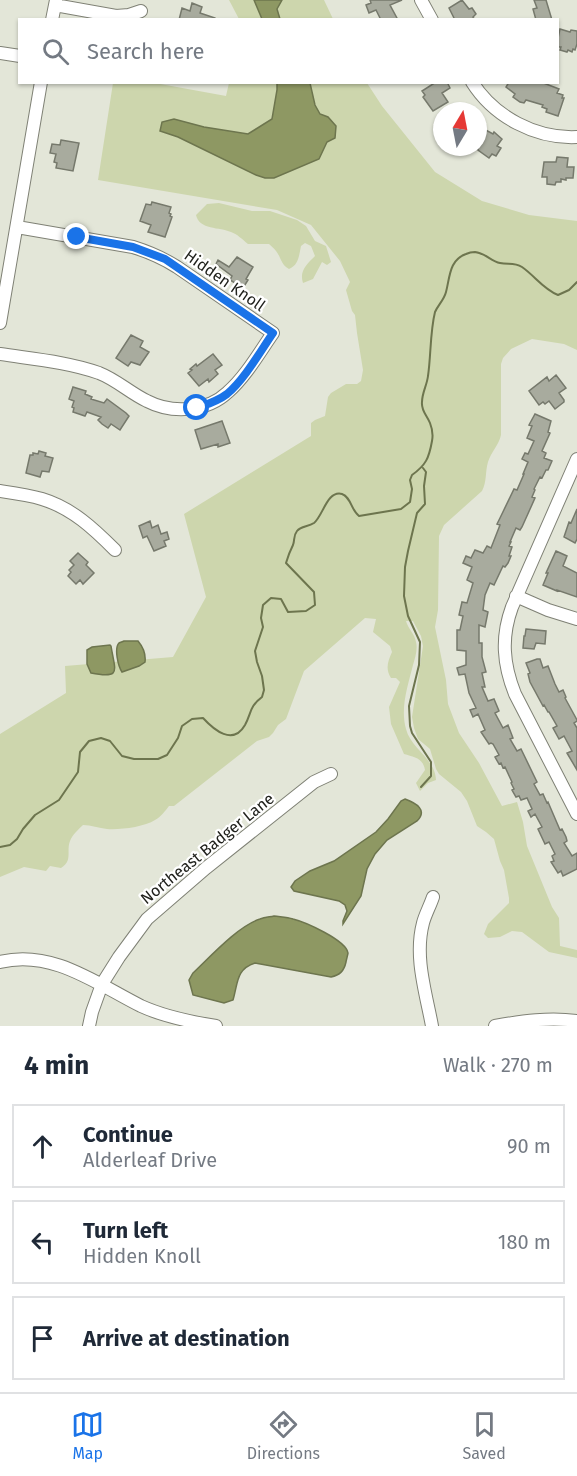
<!DOCTYPE html>
<meta charset="utf-8">
<style>
body{margin:0;font-family:"Fira Sans",sans-serif;background:#f6f6f7;color:#1f2937}
.compass{position:absolute;left:433px;top:102px;width:54px;height:54px;border-radius:50%;background:#fff;box-shadow:0 2px 4px #0004;rotate:10deg}
.stop{position:absolute;width:18px;height:18px;margin:-14px;border:4px solid #1a73e8;border-radius:50%;background:#fff}
.stop.end{background:#1a73e8;border-color:#fff;box-shadow:0 2px 6px #0008}
.list{margin:0;padding:0;list-style:none}
h2{display:flex;justify-content:space-between;align-items:center;height:78px;margin:0;padding:0 24px;font-size:26px}
h2 small{font-size:20px;font-weight:400;color:#747a83}
.list li{display:grid;grid-template-columns:39px 1fr auto;gap:18px;align-items:center;box-sizing:border-box;height:84px;margin:0 12px 12px;padding:0 12px;border:2px solid #e0e1e3;border-radius:0px}
.list b{display:block;font-size:22px;white-space:nowrap}
.list p{margin:0;font-size:20px;white-space:nowrap;color:#747a83}
.list em{font-size:20px;font-style:normal;color:#747a83}
.icon{flex:none;width:33px;height:33px;fill:none;stroke:currentColor;stroke-width:2;stroke-linecap:round;stroke-linejoin:round}
.map{position:relative;flex:none;width:577px;height:1026px;overflow:hidden}
.search{position:absolute;background:#fff;box-shadow:0 2px 4px #0004;left:18px;right:18px;top:18px;height:66px;display:flex;align-items:center;gap:15px;box-sizing:border-box;padding:0 21px;border-radius:0px;color:#747a83;font-size:22px}
.sheet{height:366px;background:#fff}
nav{display:flex;justify-content:space-around;align-items:center;box-sizing:border-box;height:84px;border-top:2px solid #e0e1e3;background:#fff;font-size:16px;color:#747a83}
nav a{display:grid;justify-items:center;gap:3px}
nav .on{color:#1a73e8}
.map>svg:first-child{display:block}
</style>
<div class="map">
<svg width="577" height="1026" viewBox="0 0 577 1026">
<rect width="100%" height="100%" fill="#e3e6d8"/>
<path fill="#cdd6ad" d="M229 0H324L333 19H239Z
M113 83H155L226 96 229 83H367L382 106 435 172 482 201 529 215 577 221V350L564 344 532 339 511 349 503 358 501 364V435C499 445 491 452 488 462 485 472 487 482 482 491L444 525 439 536 438 610 435 627 446 680 448 704 459 733 479 763 502 806 517 802 523 822 527 846 552 907 559 918 560 946 577 950V958L549 952 522 932 512 931 500 937 488 938 484 934 488 924 509 903V898L504 870 500 861 494 839 486 832 477 826 467 801 461 792 439 774 436 769 430 749 418 739 414 728 412 717 423 646 421 636 413 621H406C408 629 415 634 416 642 418 649 415 658 413 665 408 685 400 708 406 729 411 749 435 758 436 780L428 783 420 791 416 783 425 770C423 758 414 757 404 754L391 724 389 707 400 682 396 678H391C385 669 388 661 392 652L390 646 373 632 376 619 365 618 304 671 286 719 278 725 273 733 269 737 257 741 174 806H169C165 811 161 817 155 820 144 827 120 830 107 829 99 828 91 825 83 825 79 829 72 835 70 841 66 851 73 861 61 868L50 866 46 871 24 867 0 877V734L66 693 65 666 173 657 206 597 184 514 311 436V423L315 420 325 416 328 397 331 393 346 384H357L361 381 363 370 357 333 355 315 352 311 346 290 350 282 340 261 311 225 277 210 98 180Z
M219 203 252 211H270L297 220 306 226 315 241 326 246 331 262 327 265 322 262 313 279 303 283C299 271 307 264 315 256L311 246 305 243 301 246C299 255 299 265 289 269 281 265 281 257 276 251 274 248 271 246 269 244H248C242 239 237 234 231 232 220 227 199 230 196 215L207 204Z"/>
<path fill="#8e9863" stroke="#6d754e" stroke-width="1.5" d="M254 0H282L277 9 280 19H262Z
M277 83H310L315 105 320 114 328 117 336 126 335 138 327 142 319 159 274 178H265L256 175 178 137 160 131 162 122 174 119 204 127 248 134 272 119 277 90Z
M124 641H138C143 647 146 654 145 662L139 666 122 672C118 666 114 648 119 643 121 642 122 642 124 641Z
M110 645 111 646C115 671 122 679 91 673L87 664V650L92 647Z
M405 799C416 803 428 810 417 821L387 840 375 854 367 869 361 896 343 924V921L347 911 345 905 339 901 294 891 291 887 295 881 310 871 334 861 376 832 388 819 401 801Z
M274 916C281 917 287 917 293 919 305 922 346 940 348 953 348 954 346 961 346 962 344 971 340 975 331 977L255 963C236 969 238 983 233 1000L224 1003 193 995 189 980 193 973C210 957 238 926 260 919 265 917 270 917 274 916Z"/>
<g fill="none" stroke-linecap="round" stroke-linejoin="round">
<path stroke="#6d754e" stroke-width="2" d="M421 787 431 776V762L412 733 410 726 409 706 419 665 420 642 408 616 404 596 405 567 408 551 417 513 425 504 424 486 426 472 423 468
M0 847 10 845 17 839 23 829 35 815 59 800 78 772 80 752 89 741 101 738 110 741 122 756 134 759H158L167 755 178 738 182 726 192 719 203 718C214 730 233 746 245 725 252 712 249 707 262 697L264 690 262 676 257 662 255 651 263 627 261 618 263 605 271 598 281 599 288 612 306 611 315 605 314 592 286 563C288 556 290 551 293 545 295 540 293 536 297 531 301 526 308 527 314 523 323 516 327 490 342 494 351 497 351 510 359 516L401 509 410 502 412 489 410 480 412 475C426 465 429 458 432 441 433 436 432 428 430 423 427 415 421 411 422 402 422 393 427 385 428 376 431 356 430 332 435 312 438 305 444 300 446 292 450 277 449 260 466 254 470 252 471 252 475 252 485 253 491 261 500 263 508 265 514 262 522 267 535 276 543 289 558 295L569 290 577 282"/>
</g>
<path fill="#a8ab9e" stroke="#76796c" stroke-width="1.5" d="M370 0H402L390 5 398 20H381L376 10 369 13 366 5 371 3Z
M462 0 469 9 472 8 476 14 473 17 475 20H455L449 8Z
M534 0H546L552 20H536L533 9 537 8Z
M192 3 202 7 200 13 215 18V20H179L182 8 190 11Z
M560 29 570 32 571 30 577 31V44L575 50 573 49 572 52 568 50 567 52 560 50 561 47H558V38Z
M436 82H447L450 88 442 93 448 102 433 111 423 97 425 95 422 91Z
M509 82H541L559 89 557 93 563 95 562 98H564L558 116 546 112 547 109 542 107 543 105 526 100 524 103 520 102 513 97 515 94 506 87Z
M482 128 493 134 494 132 502 139 497 146 501 148 496 156 492 154 489 158 478 150V134Z
M61 140 79 143 73 171 56 168 57 163 54 162 56 154 50 153 52 144 60 145Z
M557 157 568 158 567 167H574L573 178H566V180L561 179V182H556L555 185 547 184V177H542L544 162H556Z
M152 202 171 207 169 213 171 214 170 216 172 217 165 237 148 232 151 225 140 221 146 204 151 205Z
M237 257 253 267 246 279 248 280 243 288 230 280 232 276 216 264 218 260 229 267Z
M131 335 143 341 140 347 149 352 140 365 131 362 128 366 116 358Z
M213 354 222 365 215 370 218 374 209 382 208 379 199 386 188 373 192 370 190 369 196 364 197 366Z
M556 375 566 388 559 393 564 400V402L555 409 549 401 545 404 543 402 539 405 529 391 547 377 549 381Z
M73 387 86 391 85 394 92 397 91 399 104 403 107 399 126 413 129 416 120 430 111 424 108 428 102 424 98 420 101 417 87 412 85 416 73 412 74 408 72 407 74 401 69 399Z
M535 414 551 421 548 432 550 433 542 451 546 453 544 458 552 461 548 470H546L542 478 540 477 534 489 535 490 532 497 535 498 522 527 520 530 516 528 510 542H511L509 546 512 547 509 556H511L508 563 505 567 503 566 494 585 490 583 485 595 483 610 488 612 485 627 479 625V643H482V657L486 672 482 673 485 687H482L488 701 494 699 499 711 495 713 503 728 508 725 513 738 510 739 517 751 521 749 537 782 534 784 540 795 543 794 547 803 548 802 560 830 562 829 566 837 567 841 564 843 572 856 577 853V869L563 876 561 871 558 873 551 862 554 861 552 856 555 854 549 842 545 844 538 829 542 827 535 814 531 817 528 811 532 809 527 798 521 800 519 796 516 797 512 790 514 789 511 783 512 782 505 767 503 768 501 763 499 764 495 757 499 755 493 744 491 743 489 744 481 732 485 730 478 714 473 717 470 710 476 708 469 693 465 674 459 675 457 668 466 665V651L457 650V630H460L463 616 459 615 462 602 467 603 473 583 467 580 472 567 463 563 466 556 471 558 475 550 483 553 487 546 491 548 500 525 497 524 500 518 514 489 517 490 524 474H523L528 462 522 459 525 453 528 454 534 441 527 438 532 426 529 425Z
M222 421 230 443 218 447V444L201 449 195 430Z
M39 451 46 453 45 456 53 458 49 472 42 471 40 477 26 473 30 455H33V453L38 454Z
M577 509V539L575 543 564 537 569 522 571 523Z
M150 521 152 528 158 525 161 534 167 532 169 539 164 541 166 546 154 551 147 536 143 538 139 526Z
M556 551 567 556 563 566 577 573V597L557 590V591L543 585 548 573H546Z
M78 553 88 562 86 565 94 573 83 584 80 580 76 584 68 576 71 572 69 570 74 565 70 561Z
M526 629 546 631 545 644 536 643 534 649 523 648 524 636H525Z
M537 659H540L543 668 548 666 555 684 559 692 563 690 566 697 565 698 577 720V721L574 723 577 728V770L567 753 572 751 564 736 559 739 553 728 557 726 549 712H548L544 705 543 706 530 682 528 674 530 673 526 663Z"/>
<g fill="none" stroke-linecap="round" stroke-linejoin="round">
<defs>
<path id="minor" d="M421 0 432 20
M55 5 116 16 129 15 141 11
M52 20 56 0
M0 53 20 56
M472 82C494 117 536 139 577 137
M0 323 41 82
M0 354C33 359 68 362 99 373 117 380 130 393 147 401 172 414 207 412 228 392 246 376 259 353 273 333L177 267C163 258 149 252 133 247L17 227
M577 459 512 607C501 637 503 664 515 694L577 814
M0 491C14 493 29 495 42 499 72 508 94 529 115 550
M516 596 548 610 577 619
M0 962C52 949 97 984 141 1006 165 1017 191 1022 216 1026
M89 1026 92 1012 102 984 119 957 147 919 206 868 314 782 331 774
M432 1026C426 993 414 957 423 923 425 915 430 906 433 897
M495 1026C522 1021 550 1017 577 1021"/>
</defs>
<use href="#minor" stroke="#7f8175" stroke-width="14"/>
<use href="#minor" stroke="#fff" stroke-width="12"/>
</g>
<g fill="none" stroke-linecap="round" stroke-linejoin="round">
<path stroke="#1a73e8" stroke-width="8" d="M77 237 133 247 165 259 273 333C260 352 244 380 227 394 218 401 208 404 197 408"/>
</g>
<g text-anchor="middle" stroke-width="4.5" stroke-linejoin="round" paint-order="stroke">
<g font-size="16" fill="#21221d" stroke="#fff">
<text transform="translate(225 280) rotate(35)" y="6">Hidden Knoll</text>
<text transform="translate(207 848) rotate(-39)" y="6">Northeast Badger Lane</text>
</g>
</g>
</svg>
<svg class="compass" viewBox="-18 -18 36 36"><path d="M0-13l5 13h-10z" fill="#e53935"/><path d="M0 13l5-13h-10z" fill="#747a83"/></svg>
<div class="stop" style="left:197px;top:408px"></div>
<div class="stop end" style="left:77px;top:237px"></div>
<div class="search"><svg class="icon" aria-label="search" viewBox="0 0 24 24"><circle cx="10" cy="10" r="6"/><path d="M15 15l6 6"/></svg>Search here</div>
</div>
<section class="sheet">
<h2>4 min<small>Walk · 270 m</small></h2>
<ul class="list">
<li><svg class="icon" aria-label="ahead" viewBox="0 0 24 24"><path d="M12 20V5M6 11l6-6 6 6"/></svg><div><b>Continue</b><p>Alderleaf Drive</p></div><em>90 m</em></li>
<li><svg class="icon" aria-label="left" viewBox="0 0 24 24"><path d="M17 20v-9H6M10 6l-5 5 5 5"/></svg><div><b>Turn left</b><p>Hidden Knoll</p></div><em>180 m</em></li>
<li><svg class="icon" aria-label="arrive" viewBox="0 0 24 24"><path d="M6 21V4h12l-3 4 3 4H6"/></svg><div><b>Arrive at destination</b></div></li>
</ul>
</section>
<nav>
<a class="on"><svg class="icon" aria-label="map" viewBox="0 0 24 24"><path d="M3 6l6-2 6 2 6-2v14l-6 2-6-2-6 2zM9 4v14M15 6v14"/></svg>Map</a>
<a><svg class="icon" aria-label="directions" viewBox="0 0 24 24"><path d="M12 3l9 9-9 9-9-9zM9 14v-3h6M13 9l2 2-2 2"/></svg>Directions</a>
<a><svg class="icon" aria-label="saved" viewBox="0 0 24 24"><path d="M7 4h10v16l-5-4-5 4z"/></svg>Saved</a>
</nav>
